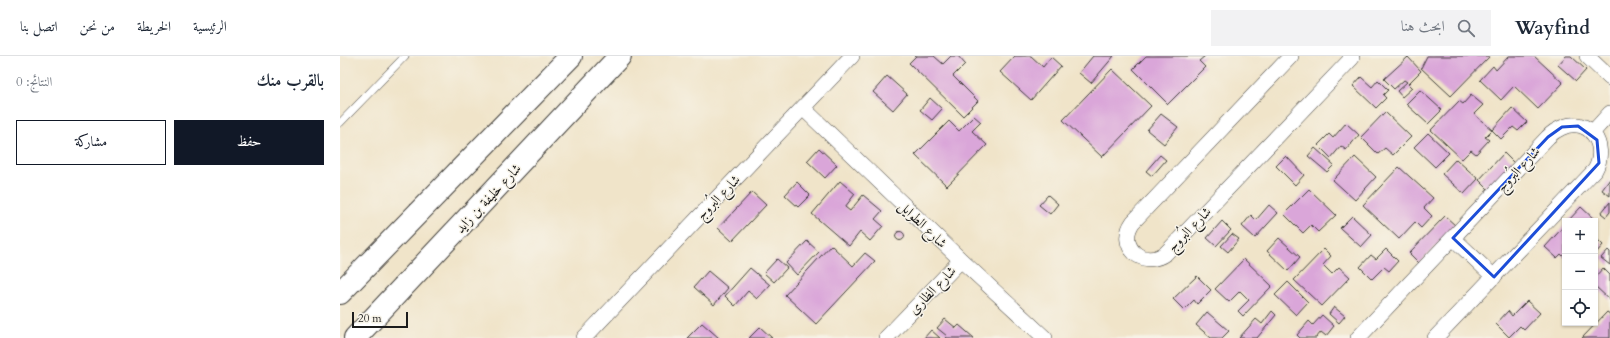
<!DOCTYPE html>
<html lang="ar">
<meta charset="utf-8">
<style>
body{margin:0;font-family:Cardo,Amiri,serif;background:#f2f2f3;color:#1f2937;direction:rtl}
.controls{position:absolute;right:12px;bottom:12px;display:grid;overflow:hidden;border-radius:0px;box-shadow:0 1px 3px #0004}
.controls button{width:36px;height:36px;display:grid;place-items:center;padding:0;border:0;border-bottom:1px solid #e0e1e3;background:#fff;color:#1f2937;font:20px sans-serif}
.scale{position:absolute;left:12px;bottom:10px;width:56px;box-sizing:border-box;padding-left:4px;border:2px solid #1c1c1c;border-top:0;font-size:11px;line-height:14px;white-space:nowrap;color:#1c1c1c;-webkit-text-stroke:3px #f7f3e8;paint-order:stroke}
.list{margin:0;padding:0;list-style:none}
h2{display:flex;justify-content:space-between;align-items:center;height:52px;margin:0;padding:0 16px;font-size:17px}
h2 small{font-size:13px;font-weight:400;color:#747a83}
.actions{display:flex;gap:8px;padding:12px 16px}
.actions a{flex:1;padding:9px 0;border:1px solid #111827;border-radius:0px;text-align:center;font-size:14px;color:#111827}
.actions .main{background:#111827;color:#fff}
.icon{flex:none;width:22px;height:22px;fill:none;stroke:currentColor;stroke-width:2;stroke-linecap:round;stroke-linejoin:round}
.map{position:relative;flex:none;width:1270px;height:282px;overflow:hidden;direction:ltr}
header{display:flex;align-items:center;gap:24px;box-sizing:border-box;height:56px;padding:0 20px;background:#fff;border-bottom:1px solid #e0e1e3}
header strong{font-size:19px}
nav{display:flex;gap:22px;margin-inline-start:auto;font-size:14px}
.search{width:280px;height:36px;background:#f2f2f3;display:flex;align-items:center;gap:10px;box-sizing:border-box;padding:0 14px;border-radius:0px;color:#747a83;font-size:15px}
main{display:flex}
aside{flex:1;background:#fff}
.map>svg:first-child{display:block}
</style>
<header>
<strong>Wayfind</strong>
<div class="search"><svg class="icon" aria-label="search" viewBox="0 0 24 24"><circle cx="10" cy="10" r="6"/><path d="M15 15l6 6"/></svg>ابحث هنا</div>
<nav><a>الرئيسية</a><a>الخريطة</a><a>من نحن</a><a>اتصل بنا</a></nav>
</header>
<main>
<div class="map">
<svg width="1270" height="282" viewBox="0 0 1270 282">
<rect width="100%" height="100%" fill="#f7f3e8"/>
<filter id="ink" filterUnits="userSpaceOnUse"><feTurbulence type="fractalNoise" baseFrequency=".025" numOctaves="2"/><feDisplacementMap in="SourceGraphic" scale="8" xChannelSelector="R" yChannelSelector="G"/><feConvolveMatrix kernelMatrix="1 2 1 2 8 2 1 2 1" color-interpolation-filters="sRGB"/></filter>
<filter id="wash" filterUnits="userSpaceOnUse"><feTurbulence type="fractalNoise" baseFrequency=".012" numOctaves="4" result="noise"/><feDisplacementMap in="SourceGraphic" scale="16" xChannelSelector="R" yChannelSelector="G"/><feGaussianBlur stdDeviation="0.9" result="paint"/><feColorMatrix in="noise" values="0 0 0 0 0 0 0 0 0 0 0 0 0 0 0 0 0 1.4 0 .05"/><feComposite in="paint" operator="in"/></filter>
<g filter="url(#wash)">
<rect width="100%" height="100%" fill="#f0e4c9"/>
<g id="blocks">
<path fill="#daa6d9" d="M576 0H594L603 8 611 0H618L625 8 613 20 638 45 623 60 569 7Z
M675 0H691L703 11 711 1 721 10 691 44 660 16Z
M753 0H774L751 27 739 17Z
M806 0H865L859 5 865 11 828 48 793 13Z
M1087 0H1150L1111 40 1081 12Z
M1169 0H1194L1223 27 1198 53 1174 30 1161 44 1140 24 1153 10 1156 14Z
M1226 0H1231L1246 14 1236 25 1218 9Z
M1068 1 1081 15 1068 28 1072 32 1062 41 1057 35 1067 26 1064 24 1054 33 1044 23Z
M772 13 811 50 762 101 723 64Z
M547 20 567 38 553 54 533 36Z
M1021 21 1032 31 1038 24 1048 34 1043 39 1046 42 1036 52 1013 30Z
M1080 34 1102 54 1088 68 1066 48Z
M1131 39 1143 49 1134 58 1152 74 1145 81 1149 84 1136 98 1131 94 1122 103 1091 74 1119 45 1123 48Z
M590 42 602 53 592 64 580 54Z
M1172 52 1187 66 1178 75 1173 71 1161 83 1152 74Z
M1045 56 1071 81 1053 99 1045 92 1038 98 1021 81Z
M821 58 838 71 824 88 807 74Z
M634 60 641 66 632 75 647 89 607 130 575 99 609 65 619 75Z
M1006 67 1019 79 1006 94 1001 90 991 102 978 89 989 78 993 82Z
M1088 77 1109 97 1095 111 1074 91Z
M479 92 497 109 485 122 467 105Z
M975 92 994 109 987 116 968 100Z
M1164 97 1176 109 1151 136 1139 124Z
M820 99 826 104 812 120 806 115Z
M946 100 964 119 955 129 936 110Z
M1015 101 1036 121 1015 144 993 124Z
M1116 103 1138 123 1124 138 1102 118Z
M1059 111 1093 142 1084 152 1092 160 1081 172 1075 166 1059 183 1023 149Z
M1270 123V140L1262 134Z
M500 125 515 138 505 151 510 155 523 139 542 155 535 163 543 170 530 185 520 176 509 190 472 158Z
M457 126 470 139 458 151 445 139Z
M969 133 996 159 978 176 971 169 963 177 944 158Z
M412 136 426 149 392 185 378 172Z
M708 139 718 148 710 158 699 149Z
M1270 146V156L1266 161 1261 157Z
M929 149 938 157 915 182 902 170 911 159 916 164Z
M1241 151 1254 163 1251 165H1228Z
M1012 160 1032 179 1021 191 1000 172Z
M1105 160 1116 170 1079 207 1069 197Z
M882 165 891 174 876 190 867 182Z
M1225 169V202L1221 198 1217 202 1205 191Z
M555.5 180a4.5 4.5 0 1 1 9 0a4.5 4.5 0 1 1-9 0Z
M892 178 899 183 888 196 881 190Z
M1255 181 1263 189 1255 198Z
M939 182 960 201 948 215 927 195Z
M467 185 479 196 457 219 446 207Z
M491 189 513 210 525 197 535 205 476 268 445 239Z
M984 193 991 200 983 209 992 218 999 211 1010 221 982 250 954 224Z
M1046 193 1058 205 1049 215 1044 211 1032 223 1020 211 1031 199 1036 203Z
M1268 194 1270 196V209L1261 202Z
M437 203 447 212 434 226 424 217Z
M904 203 932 230 903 260 898 255 909 244 900 235 889 246 875 233Z
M410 212 430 229 417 243 408 235 395 250 385 240Z
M1263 212 1270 219V244L1255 230V221Z
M368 215 388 232 374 249 354 231Z
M857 220 871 234 857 248 854 244 844 254 833 243Z
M948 226 968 246 956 259 935 239Z
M1187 245 1200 257 1184 274 1180 270 1169 281 1156 268 1168 255 1172 260Z
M994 251 1005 260 999 267 989 258Z
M932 255 936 259 917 282H899L916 263 922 268Z
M867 256 889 275 882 282H871L856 269Z
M1267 256 1270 258V282H1242Z
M982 259 994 270 986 280 981 276 976 282H960L957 279 969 265 973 269Z
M605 263 616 272 619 269 634 282H605L607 280 597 272Z
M362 267 379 282H347Z
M420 271 432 282H409Z
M591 274 600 282H584Z"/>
</g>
</g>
<g filter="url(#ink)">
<use href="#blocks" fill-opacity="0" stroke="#3c3a36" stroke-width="1"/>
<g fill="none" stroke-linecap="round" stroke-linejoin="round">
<defs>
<path id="lane" d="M0 67 65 0"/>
<path id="street" d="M951 0 793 166C776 190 803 214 826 197L1012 2 1010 0
M1247 0 1270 22
M463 52 621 204 705 282
M1252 77 1270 57
M1113 182 1154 221
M244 282 512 0
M546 282 621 204
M1018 282 1208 81C1212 77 1216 74 1221 72 1249 59 1269 89 1255 114L1095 282"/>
<path id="highway" d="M0 237 231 0
M15 282 280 0"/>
</defs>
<use href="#lane" stroke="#3c3a36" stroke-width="8"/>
<use href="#street" stroke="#3c3a36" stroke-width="16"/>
<use href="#highway" stroke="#3c3a36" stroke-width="24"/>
<use href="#lane" stroke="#fff" stroke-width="7"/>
<use href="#street" stroke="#fff" stroke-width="15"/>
<use href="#highway" stroke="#fff" stroke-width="22"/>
</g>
</g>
<path fill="none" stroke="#1d4ed8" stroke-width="3" stroke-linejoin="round" d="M1238 70 1257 84 1259 107 1154 221 1113 182 1208 81 1222 71Z"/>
<g text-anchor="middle" stroke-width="3" stroke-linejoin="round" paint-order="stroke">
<g font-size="14" fill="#1c1c1c" stroke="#f7f3e8">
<text transform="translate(1178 113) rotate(-47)" y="5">شارع البُروج</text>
<text transform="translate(378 141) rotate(-46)" y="5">شارع البُروج</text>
<text transform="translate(148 142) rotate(-47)" y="5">شارع خليفة بن زايد</text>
<text transform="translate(583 168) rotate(44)" y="5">شارع الطوايل</text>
<text transform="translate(849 173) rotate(-46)" y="5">شارع البُروج</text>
<text transform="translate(592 234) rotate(-46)" y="5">شارع الظاري</text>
</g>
</g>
</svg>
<div class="controls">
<button>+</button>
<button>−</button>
<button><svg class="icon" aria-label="locate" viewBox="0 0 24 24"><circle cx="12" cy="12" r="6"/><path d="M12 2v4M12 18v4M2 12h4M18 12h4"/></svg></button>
</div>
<div class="scale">20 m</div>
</div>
<aside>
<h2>بالقرب منك<small>النتائج: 0</small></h2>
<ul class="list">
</ul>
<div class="actions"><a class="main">حفظ</a><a>مشاركة</a></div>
</aside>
</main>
